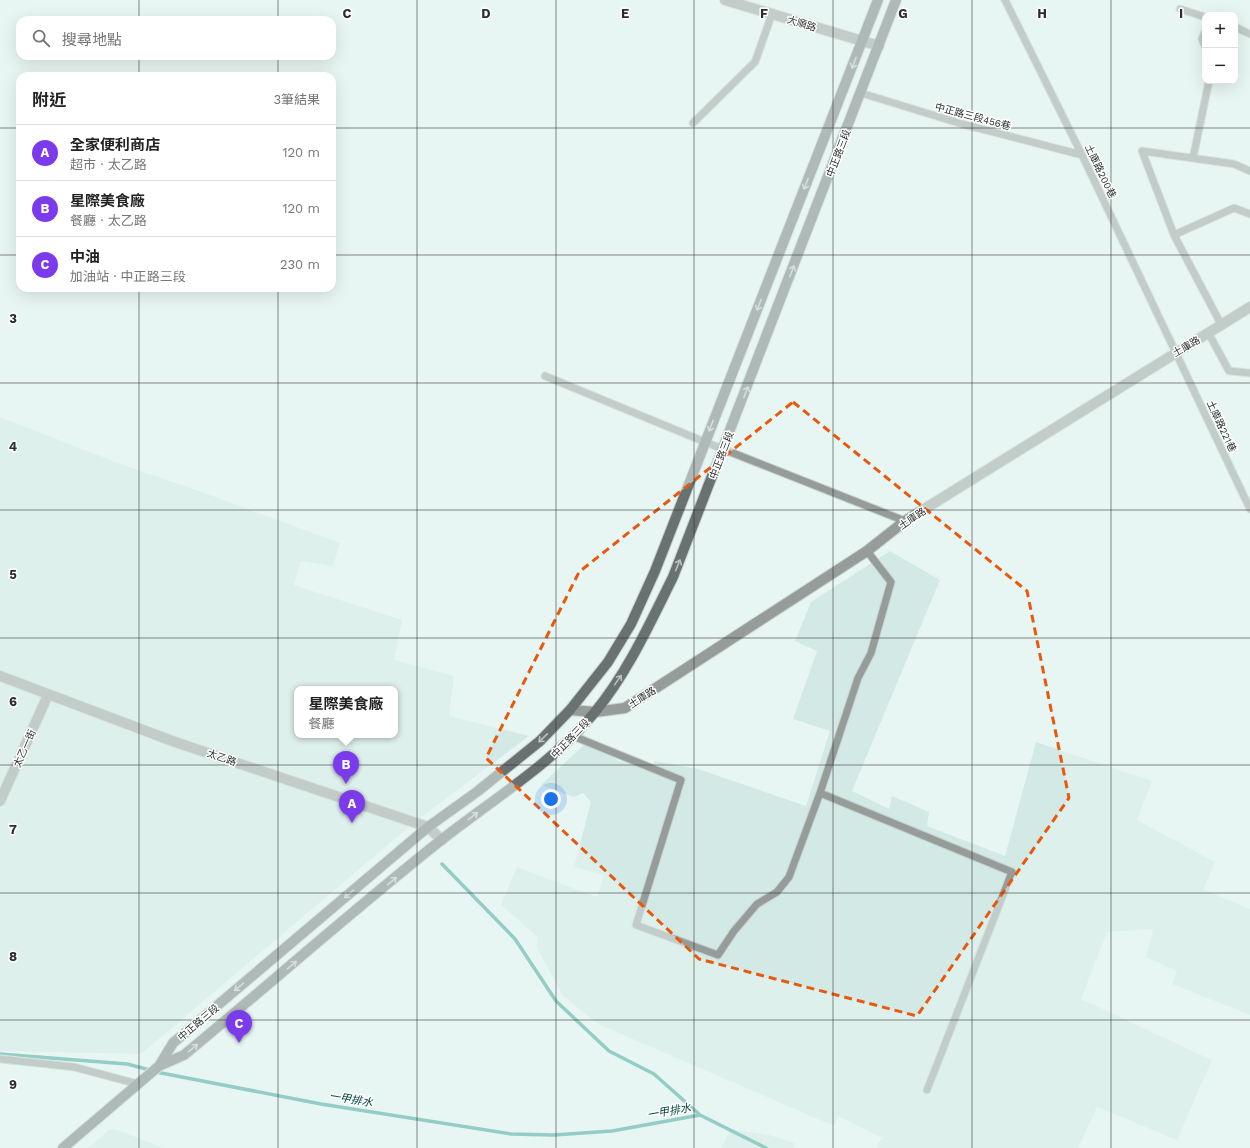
<!DOCTYPE html>
<html lang="zh-TW">
<meta charset="utf-8">
<style>
body{margin:0;font-family:"Work Sans","Noto Sans TC",sans-serif;background:#f6f6f6;color:#222}
.controls{position:absolute;right:12px;top:12px;display:grid;overflow:hidden;border-radius:8px;box-shadow:0 4px 16px #0002}
.controls button{width:36px;height:36px;display:grid;place-items:center;padding:0;border:0;border-bottom:1px solid #e0e0e0;background:#fff;color:#222;font:20px sans-serif}
.you{position:absolute;left:551px;top:799px;width:14px;height:14px;margin:-10px;border:3px solid #fff;border-radius:50%;background:#1a73e8;box-shadow:0 0 0 6px #1a73e833}
.badge{display:grid;place-items:center;width:26px;height:26px;border-radius:50%;background:#7c3aed;color:#fff;font-size:13px;font-weight:700}
.pin{position:absolute;translate:-50% -33px;filter:drop-shadow(0 1px 2px #0008)}
.pin::after{content:'';position:absolute;top:21px;width:14px;height:12px;background:inherit;clip-path:polygon(0 0,100% 0,50% 100%)}
.popup{position:absolute;left:294px;top:686px;width:104px;height:52px;box-sizing:border-box;display:grid;place-content:center;border-radius:8px;background:#fff;filter:drop-shadow(0 1px 3px #0005);font-size:13px;white-space:nowrap;color:#767676}
.popup b{font-size:15px;color:#222}
.popup::after{content:'';position:absolute;left:50%;top:100%;margin-left:-8px;border:8px solid transparent;border-top-color:#fff}
.list{margin:0;padding:0;list-style:none}
h2{display:flex;justify-content:space-between;align-items:center;height:52px;margin:0;padding:0 16px;font-size:17px}
h2 small{font-size:13px;font-weight:400;color:#767676}
.list li{display:grid;grid-template-columns:26px 1fr auto;gap:12px;align-items:center;box-sizing:border-box;height:56px;padding:0 16px;border-top:1px solid #e0e0e0}
.list b{display:block;font-size:15px;white-space:nowrap}
.list p{margin:0;font-size:13px;white-space:nowrap;color:#767676}
.list em{font-size:13px;font-style:normal;color:#767676}
.icon{flex:none;width:22px;height:22px;fill:none;stroke:currentColor;stroke-width:2;stroke-linecap:round;stroke-linejoin:round}
.map{position:relative;flex:none;width:1250px;height:1148px;overflow:hidden}
.search{position:absolute;background:#fff;box-shadow:0 4px 16px #0002;left:16px;top:16px;width:320px;height:44px;display:flex;align-items:center;gap:10px;box-sizing:border-box;padding:0 14px;border-radius:12px;color:#767676;font-size:15px}
.panel{position:absolute;background:#fff;box-shadow:0 4px 16px #0002;left:16px;top:72px;width:320px;height:220px;border-radius:12px}
.map>svg:first-child{display:block}
</style>
<div class="map">
<svg width="1250" height="1148" viewBox="0 0 1250 1148">
<rect width="100%" height="100%" fill="#e8f6f3"/>
<path fill="#d3e9e5" fill-rule="evenodd" d="M0 417 126 466 202 492 340 543 333 566 301 561 294 585 402 620 394 660 454 676 449 716 529 736 416 821 141 1054 0 1051ZM297 689H395V735H297Z
M890 551 940 580 852 791 889 809 892 796 929 812 927 826 1005 856 1036 742 1152 781 1137 820 1215 862 1203 889 1250 909V1015L1172 984 1177 971 1146 957 1153 929 1107 932 1081 999 1212 1060 1177 1140 1097 1107 1078 1148H878L876 1146 882 1138 838 1116 834 1126 598 1024 563 996 537 948 538 937 501 905 517 867 597 897 604 875 574 867 591 802 583 793 574 797 541 785 587 742 619 761 653 771 654 761 698 769 806 806 830 731 793 719 817 651 795 641 811 602Z
M110 1129 118 1130 163 1148H88Z
M731 1129 769 1135 795 1143 793 1148H721Z"/>
<g fill="none" stroke-linecap="round" stroke-linejoin="round">
<path stroke="#2d9b8e" stroke-width="3.5" d="M442 864 515 939 556 1001 609 1051 654 1074 700 1115 766 1148
M0 1054 127 1064 150 1070
M156 1072 321 1104 511 1134 554 1135 612 1131 700 1115"/>
<defs>
<path id="lane" d="M1005 0 1082 155 1250 509
M1180 9 1205 17
M1235 27 1250 34
M1205 32 1202 39 1205 46
M861 93 962 124 1082 155
M693 123 755 62 772 14
M1193 158 1209 81
M1174 235 1234 208 1250 214
M1222 326 1174 235 1142 151 1234 164 1250 171
M1209 334 1229 371 1250 373
M545 376 705 442 905 521
M867 551 891 582 871 653 858 678 820 793 1012 872 927 1090
M573 736 681 780 636 925 718 955 734 931 757 904 777 892 789 877 820 793
M0 1059 74 1067 138 1084"/>
<path id="street" d="M725 0 879 46
M0 676 175 742 428 827 442 840
M570 710 595 712 625 708 867 551 905 521 1250 307
M0 801 48 695"/>
<path id="secondary" d="M159 1066 173 1043 428 827 478 791 540 741 570 710 608 662 631 624 655 571 878 0
M63 1148 159 1066 184 1055C270 984 353 910 440 841 493 799 552 764 595 712 628 672 650 623 673 577L896 0"/>
</defs>
<use href="#lane" stroke="#c6d2cf" stroke-width="9"/>
<use href="#street" stroke="#c6d2cf" stroke-width="12"/>
<use href="#secondary" stroke="#c6d2cf" stroke-width="12"/>
<use href="#lane" stroke="#969c9a" stroke-width="7"/>
<use href="#street" stroke="#969c9a" stroke-width="10"/>
<use href="#secondary" stroke="#6a7271" stroke-width="10"/>
</g>
<defs><path id="oneway-shaft" d="M-6 0H5M1.5-3L5.5 0L1.5 3" fill="none" stroke-width="1.6" stroke-linecap="round" stroke-linejoin="round"/></defs>
<g stroke="#bcc0bf">
<use href="#oneway-shaft" transform="translate(854 63) rotate(111)"/>
<use href="#oneway-shaft" transform="translate(806 184) rotate(111)"/>
<use href="#oneway-shaft" transform="translate(792 271) rotate(-69)"/>
<use href="#oneway-shaft" transform="translate(759 305) rotate(111)"/>
<use href="#oneway-shaft" transform="translate(746 392) rotate(-69)"/>
<use href="#oneway-shaft" transform="translate(711 426) rotate(111)"/>
<use href="#oneway-shaft" transform="translate(678 565) rotate(-68)"/>
<use href="#oneway-shaft" transform="translate(618 680) rotate(-55)"/>
<use href="#oneway-shaft" transform="translate(543 738) rotate(136)"/>
<use href="#oneway-shaft" transform="translate(473 816) rotate(-37)"/>
<use href="#oneway-shaft" transform="translate(392 881) rotate(-40)"/>
<use href="#oneway-shaft" transform="translate(349 894) rotate(140)"/>
<use href="#oneway-shaft" transform="translate(292 965) rotate(-40)"/>
<use href="#oneway-shaft" transform="translate(239 987) rotate(140)"/>
<use href="#oneway-shaft" transform="translate(193 1048) rotate(-40)"/>
</g>
<path d="M0 0H1250V1148H0ZM793 402 1027 591 1069 798 917 1016 699 959 486 758 579 572Z" fill="#e8f6f3" fill-opacity=".55" fill-rule="evenodd"/>
<path fill="none" stroke="#e8590c" stroke-width="3" stroke-dasharray="8 5" stroke-linejoin="round" d="M793 402 1027 591 1069 798 917 1016 699 959 486 758 579 572Z"/>
<path fill="none" stroke="#292e2d" stroke-width="1" stroke-opacity="0.55" d="M139 0V20M278 0V20M417 0V1148M556 0V1148M694 0V1148M833 0V1148M972 0V1148M1111 0V1148M139 56V76M278 56V76M0 128H20M332 128H1250M0 255H20M332 255H1250M139 288V1148M278 288V1148M0 383H1250M0 510H1250M0 638H1250M0 765H1250M0 893H1250M0 1020H1250"/>
<g text-anchor="middle" stroke-width="3" stroke-linejoin="round" paint-order="stroke">
<g font-size="10" fill="#292e2d" stroke="#fff">
<text transform="translate(802 23) rotate(17)" y="4">大順路</text>
<text transform="translate(973 116) rotate(15)" y="4">中正路三段456巷</text>
<text transform="translate(838 153) rotate(-69)" y="4">中正路三段</text>
<text transform="translate(1101 171) rotate(64)" y="4">土庫路200巷</text>
<text transform="translate(1186 346) rotate(-30)" y="4">土庫路</text>
<text transform="translate(1222 426) rotate(65)" y="4">土庫路221巷</text>
<text transform="translate(721 455) rotate(-69)" y="4">中正路三段</text>
<text transform="translate(912 518) rotate(-34)" y="4">土庫路</text>
<text transform="translate(642 697) rotate(-33)" y="4">土庫路</text>
<text transform="translate(570 738) rotate(-46)" y="4">中正路三段</text>
<text transform="translate(24 748) rotate(-66)" y="4">太乙一街</text>
<text transform="translate(222 757) rotate(19)" y="4">太乙路</text>
<text transform="translate(198 1022) rotate(-40)" y="4">中正路三段</text>
</g>
<g font-size="11" font-style="italic" fill="#03473f" stroke="#fff">
<text transform="translate(351 1099) rotate(9)" y="4">一甲排水</text>
<text transform="translate(669 1111) rotate(-10)" y="4">一甲排水</text>
</g>
</g>
<g font-size="13" text-anchor="middle" font-weight="bold" fill="#292e2d" stroke="#fff" stroke-width="3" stroke-linejoin="round" paint-order="stroke">
<text x="347" y="18">C</text>
<text x="486" y="18">D</text>
<text x="625" y="18">E</text>
<text x="764" y="18">F</text>
<text x="903" y="18">G</text>
<text x="1042" y="18">H</text>
<text x="1181" y="18">I</text>
<text x="13" y="323">3</text>
<text x="13" y="451">4</text>
<text x="13" y="579">5</text>
<text x="13" y="706">6</text>
<text x="13" y="834">7</text>
<text x="13" y="961">8</text>
<text x="13" y="1089">9</text>
</g>
</svg>
<div class="controls">
<button>+</button>
<button>−</button>
</div>
<div class="you"></div>
<div class="pin badge" style="left:352px;top:823px">A</div>
<div class="pin badge" style="left:346px;top:784px">B</div>
<div class="popup"><b>星際美食廠</b>餐廳</div>
<div class="pin badge" style="left:239px;top:1043px">C</div>
<div class="search"><svg class="icon" aria-label="search" viewBox="0 0 24 24"><circle cx="10" cy="10" r="6"/><path d="M15 15l6 6"/></svg>搜尋地點</div>
<section class="panel">
<h2>附近<small>3筆結果</small></h2>
<ul class="list">
<li><span class="badge">A</span><div><b>全家便利商店</b><p>超市 · 太乙路</p></div><em>120 m</em></li>
<li><span class="badge">B</span><div><b>星際美食廠</b><p>餐廳 · 太乙路</p></div><em>120 m</em></li>
<li><span class="badge">C</span><div><b>中油</b><p>加油站 · 中正路三段</p></div><em>230 m</em></li>
</ul>
</section>
</div>
